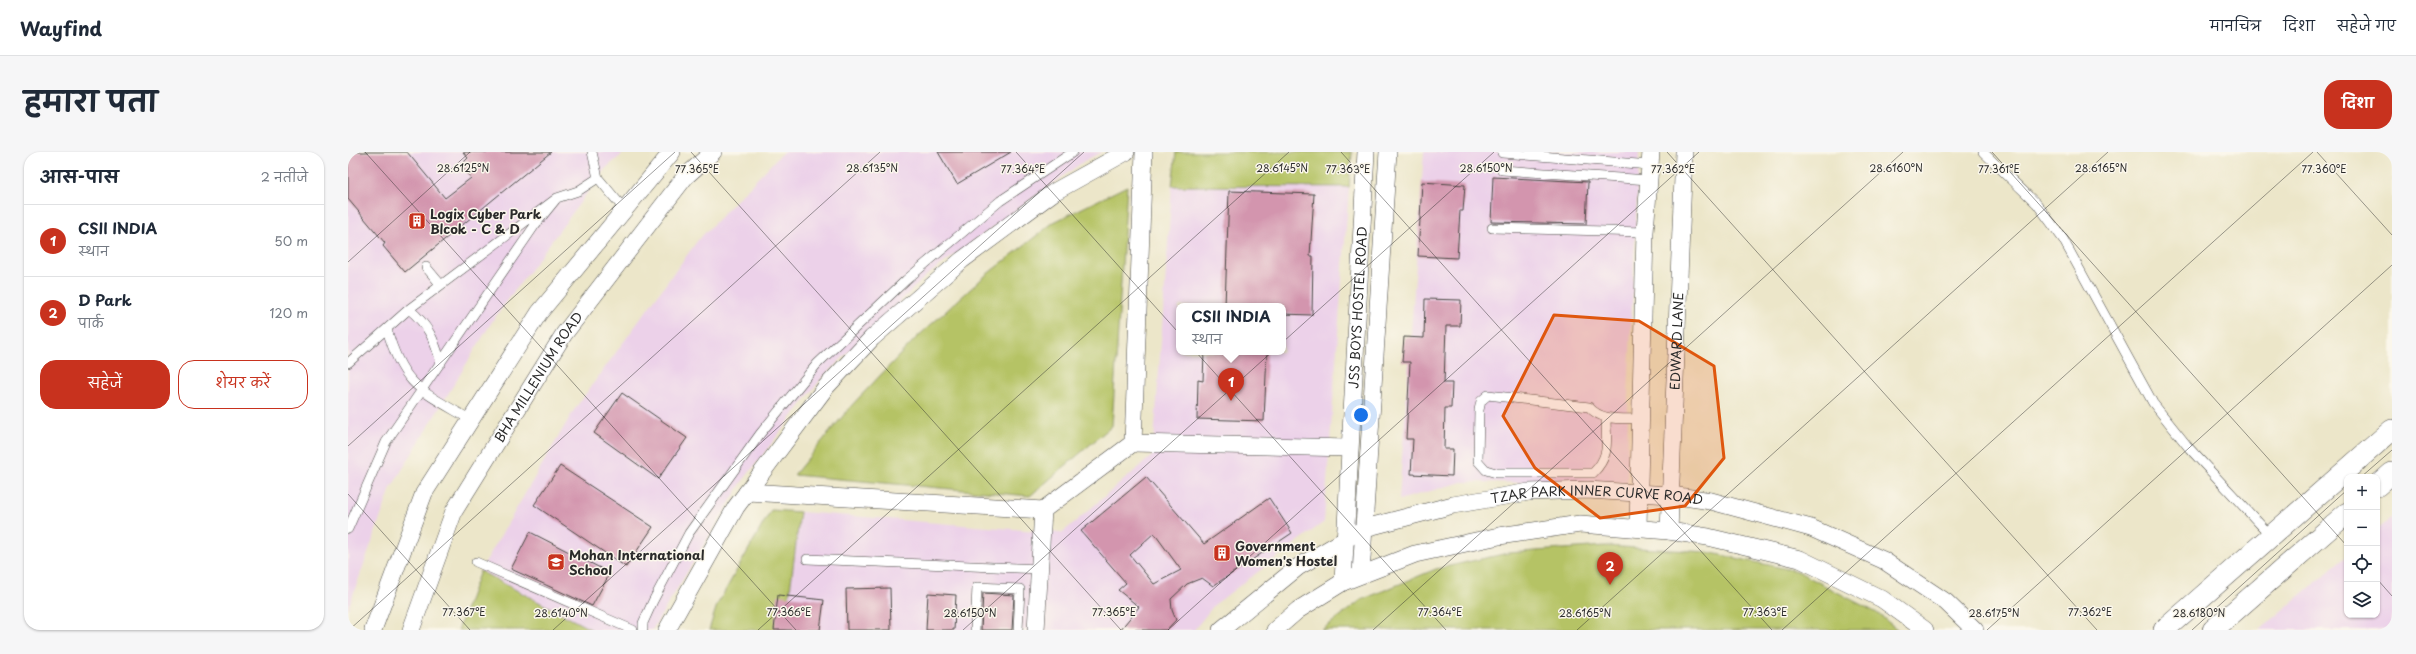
<!DOCTYPE html>
<html lang="hi">
<meta charset="utf-8">
<style>
body{margin:0;font-family:"Playpen Sans","Playpen Sans Deva",sans-serif;background:#f6f6f7;color:#1f2937}
.controls{position:absolute;right:12px;bottom:12px;display:grid;overflow:hidden;border-radius:8px;box-shadow:0 1px 3px #0004}
.controls button{width:36px;height:36px;display:grid;place-items:center;padding:0;border:0;border-bottom:1px solid #e0e1e3;background:#fff;color:#1f2937;font:20px sans-serif}
.you{position:absolute;left:1013px;top:263px;width:14px;height:14px;margin:-10px;border:3px solid #fff;border-radius:50%;background:#1a73e8;box-shadow:0 0 0 6px #1a73e833}
.badge{display:grid;place-items:center;width:26px;height:26px;border-radius:50%;background:#c8321e;color:#fff;font-size:13px;font-weight:700}
.pin{position:absolute;translate:-50% -33px;filter:drop-shadow(0 1px 2px #0008)}
.pin::after{content:'';position:absolute;top:21px;width:14px;height:12px;background:inherit;clip-path:polygon(0 0,100% 0,50% 100%)}
.popup{position:absolute;left:828px;top:151px;width:110px;height:52px;box-sizing:border-box;display:grid;place-content:center;border-radius:8px;background:#fff;filter:drop-shadow(0 1px 3px #0005);font-size:13px;white-space:nowrap;color:#747a83}
.popup b{font-size:15px;color:#1f2937}
.popup::after{content:'';position:absolute;left:50%;top:100%;margin-left:-8px;border:8px solid transparent;border-top-color:#fff}
.list{margin:0;padding:0;list-style:none}
h2{display:flex;justify-content:space-between;align-items:center;height:52px;margin:0;padding:0 16px;font-size:17px}
h2 small{font-size:13px;font-weight:400;color:#747a83}
.list li{display:grid;grid-template-columns:26px 1fr auto;gap:12px;align-items:center;box-sizing:border-box;height:72px;padding:0 16px;border-top:1px solid #e0e1e3}
.list b{display:block;font-size:15px;white-space:nowrap}
.list p{margin:0;font-size:13px;white-space:nowrap;color:#747a83}
.list em{font-size:13px;font-style:normal;color:#747a83}
.actions{display:flex;gap:8px;padding:12px 16px}
.actions a{flex:1;padding:9px 0;border:1px solid #c8321e;border-radius:16px;text-align:center;font-size:14px;color:#c8321e}
.actions .main{background:#c8321e;color:#fff}
.icon{flex:none;width:22px;height:22px;fill:none;stroke:currentColor;stroke-width:2;stroke-linecap:round;stroke-linejoin:round}
.map{position:relative;flex:none;width:2044px;height:478px;overflow:hidden;border-radius:16px}
header{display:flex;align-items:center;gap:24px;box-sizing:border-box;height:56px;padding:0 20px;background:#fff;border-bottom:1px solid #e0e1e3}
header strong{font-size:19px}
nav{display:flex;gap:22px;margin-inline-start:auto;font-size:14px}
.intro{display:flex;align-items:center;justify-content:space-between;box-sizing:border-box;height:96px;padding:0 24px}
h1{margin:0;font-size:28px}
.button{padding:10px 18px;border-radius:16px;background:#c8321e;color:#fff;font-size:14px;font-weight:700}
main{display:flex;gap:24px;padding:0 24px}
aside{flex:1;background:#fff;border-radius:16px;box-shadow:0 1px 3px #0004}
.map>svg:first-child{display:block}
</style>
<header>
<strong>Wayfind</strong>
<nav><a>मानचित्र</a><a>दिशा</a><a>सहेजे गए</a></nav>
</header>
<div class="intro"><h1>हमारा पता</h1><a class="button">दिशा</a></div>
<main>
<aside>
<h2>आस-पास<small>2 नतीजे</small></h2>
<ul class="list">
<li><span class="badge">1</span><div><b>CSII INDIA</b><p>स्थान</p></div><em>50 m</em></li>
<li><span class="badge">2</span><div><b>D Park</b><p>पार्क</p></div><em>120 m</em></li>
</ul>
<div class="actions"><a class="main">सहेजें</a><a>शेयर करें</a></div>
</aside>
<div class="map">
<svg width="2044" height="478" viewBox="0 0 2044 478">
<rect width="100%" height="100%" fill="#fbf7ec"/>
<filter id="ink" filterUnits="userSpaceOnUse"><feTurbulence type="fractalNoise" baseFrequency=".025" numOctaves="2"/><feDisplacementMap in="SourceGraphic" scale="8" xChannelSelector="R" yChannelSelector="G"/><feConvolveMatrix kernelMatrix="1 2 1 2 8 2 1 2 1" color-interpolation-filters="sRGB"/></filter>
<filter id="wash" filterUnits="userSpaceOnUse"><feTurbulence type="fractalNoise" baseFrequency=".012" numOctaves="4" result="noise"/><feDisplacementMap in="SourceGraphic" scale="16" xChannelSelector="R" yChannelSelector="G"/><feGaussianBlur stdDeviation="0.9" result="paint"/><feColorMatrix in="noise" values="0 0 0 0 0 0 0 0 0 0 0 0 0 0 0 0 0 1.4 0 .05"/><feComposite in="paint" operator="in"/></filter>
<g filter="url(#wash)">
<rect width="100%" height="100%" fill="#ece6c9"/>
<path fill="#ecd1e9" fill-rule="evenodd" d="M0 0H277L257 17 145 168 43 336 0 457Z
M435 0H754L736 9 578 124 473 227 394 330 304 478H244L132 419 226 258 350 88Z
M1076 0H1291L1280 241 1279 331 1114 330 1051 348Z
M824 34 1001 35 976 370 866 453 846 478H437L452 360 714 381 805 303ZM831 154H935V200H831Z
M2044 366V478H1912L1999 404V463H2029V378Z"/>
<path fill="#b5c365" stroke="#707748" d="M828 0H1004L1001 35 824 34Z
M779 34 764 274 682 344 446 323 504 253 567 187 638 123 706 70Z
M423 358 452 360 437 478H361L369 453Z
M1257 394 1359 400 1449 419 1529 461 1550 478H974L1013 448 1088 417 1160 401Z
M132 419 244 478H110Z"/>
<g id="blocks">
<path fill="#d395ae" fill-rule="evenodd" d="M0 0H59L97 46 123 26 113 13 120 6 115 0H203L57 120 35 94 37 91 0 47Z
M590 0H663L609 32Z
M1145 25 1240 30 1238 72 1143 70Z
M1074 30 1117 33 1115 59H1112L1109 106 1070 104Z
M881 39 966 42 962 104H965L964 163 935 162V154H877Z
M1077 147 1113 148 1112 174H1098L1096 231H1104L1103 256H1097L1096 297H1105L1104 324 1063 322 1065 287H1058L1062 210H1054L1056 185 1076 186Z
M856 200H919L916 269 849 267 850 228 855 229Z
M274 241 339 286 310 327 246 281Z
M212 314 305 375 278 415 186 353Z
M798 325 856 392 921 346 944 381 865 434 854 426 839 432 823 447 824 458 828 468 818 478H772L791 455 770 438 778 431 733 379ZM806 381 833 418 806 432 782 403Z
M182 380 262 421 244 454 163 417Z
M542 436 543 478H499L498 437Z
M580 441 608 443 606 478H578Z
M635 441 666 443 664 478H633Z
M430 443 476 448 472 478H426Z"/>
</g>
</g>
<g filter="url(#ink)">
<use href="#blocks" fill-opacity="0" stroke="#484743" stroke-width="1"/>
<g fill="none" stroke-linecap="round" stroke-linejoin="round">
<defs>
<path id="service" d="M244 0 250 26 276 57
M1635 0 1689 52 1715 87 1805 251 1841 296 1923 384
M1154 1 1302 13
M1154 18 1301 28
M1144 76 1297 80
M78 115 93 133
M61 157C81 174 86 187 93 211
M39 177C55 235 74 239 123 268
M0 211 61 157 209 46 230 39 250 26
M1258 266C1258 290 1263 303 1245 321H1148L1138 318 1130 309 1131 258 1133 249 1140 243 1241 255C1254 270 1275 266 1293 267
M0 377 38 290 187 73 209 46
M459 407 692 417
M128 410 285 478
M295 478V471L305 449 341 381 412 282 469 212 558 128 652 49 725 0
M627 478 629 435 672 437 670 478"/>
<g id="minor">
<path d="M785 291 1001 296"/>
<path d="M399 340 695 358 785 291 796 0"/>
<path d="M1290 375 1297 80 1303 0"/>
<path id="s1" d="M1321 379 1336 0"/>
<path d="M1013 422 1040 0"/>
<path id="s2" d="M995 430 1018 0"/>
<path d="M25 478 76 341 191 161 324 0"/>
<path id="s3" d="M63 478 106 359 216 182 337 25 365 0"/>
<path d="M319 478 388 355 478 235 524 186 614 108 706 40 778 0"/>
<path d="M688 478 695 358"/>
<path id="s4" d="M873 478 950 415 1017 376 1105 353 1181 340 1239 338 1323 343 1363 349 1463 376 1535 408 1598 450 1627 478"/>
<path d="M927 478 950 458 995 430 1067 402 1151 384 1232 372 1321 379 1360 385 1452 407 1534 447 1577 478"/>
</g>
<path id="tertiary" d="M2029 334 2044 321
M1816 478 2044 278
M1865 478 1999 361"/>
</defs>
<use href="#service" stroke="#484743" stroke-width="10"/>
<use href="#minor" stroke="#484743" stroke-width="18"/>
<use href="#tertiary" stroke="#484743" stroke-width="22"/>
<use href="#service" stroke="#fff" stroke-width="9"/>
<use href="#minor" stroke="#fff" stroke-width="17"/>
<use href="#tertiary" stroke="#fff" stroke-width="21"/>
</g>
</g>
<path fill="#df570e" fill-opacity="0.2" stroke="#df570e" stroke-width="3" stroke-linejoin="round" d="M1206 163 1291 169 1366 214 1376 306 1337 354 1252 366 1187 316 1155 264Z"/>
<path fill="none" stroke="#2b2b2b" stroke-width="1" stroke-opacity="0.45" d="M17 0 448 478M343 0 773 478M668 0 1098 478M993 0 1424 478M1319 0 1749 478M1644 0 1999 394M1969 0 2044 83M0 110 122 0M0 294 327 0M2013 325 2044 298M0 342 122 478M2029 427 2044 444M1 478 532 0M205 478 736 0M410 478 941 0M615 478 1146 0M820 478 1351 0M1025 478 1555 0M1229 478 1760 0M1434 478 1965 0M1639 478 2044 113M1844 478 1999 338"/>
<defs>
<symbol id="building-square" viewBox="-11 -11 22 22"><rect x="-9" y="-9" width="18" height="18" rx="4" fill="#c8321e" stroke="#fbf7ec"/><path d="M-4-6H4V6H1V3H-1V6H-4ZM-2.5-4.3h1.7v1.8h-1.7ZM.8-4.3h1.7v1.8H.8ZM-2.5-1h1.7V.8h-1.7ZM.8-1h1.7V.8H.8Z" fill="#fff"/></symbol>
<symbol id="school-square" viewBox="-11 -11 22 22"><rect x="-9" y="-9" width="18" height="18" rx="4" fill="#c8321e" stroke="#fbf7ec"/><path d="M0-5L7-2L0 1L-7-2ZM-4 1L0 2.5L4 1V4Q0 6-4 4Z" fill="#fff"/></symbol>
</defs>
<g fill-rule="evenodd">
<use href="#building-square" x="59" y="59" width="20" height="20"/>
<use href="#building-square" x="864" y="391" width="20" height="20"/>
<use href="#school-square" x="198" y="400" width="20" height="20"/>
</g>
<g text-anchor="middle" stroke-width="3" stroke-linejoin="round" paint-order="stroke">
<g font-size="13" font-weight="bold" fill="#2b2b2b" stroke="#fbf7ec" text-anchor="start">
<text x="82" y="67">Logix Cyber Park<tspan x="82" dy="15">Blcok - C &amp; D</tspan></text>
<text x="887" y="399">Government<tspan x="887" dy="15">Women's Hostel</tspan></text>
<text x="221" y="408">Mohan International<tspan x="221" dy="15">School</tspan></text>
</g>
<g font-size="13" fill="#2b2b2b" stroke="#fbf7ec">
<text dy="5" stroke="none"><textPath href="#s2" startOffset="275">JSS BOYS HOSTEL ROAD</textPath></text>
<text dy="5" stroke="none"><textPath href="#s1" startOffset="190">EDWARD LANE</textPath></text>
<text dy="5" stroke="none"><textPath href="#s3" startOffset="285">BHA MILLENIUM ROAD</textPath></text>
<text dy="5" stroke="none"><textPath href="#s4" startOffset="413">TZAR PARK INNER CURVE ROAD</textPath></text>
</g>
</g>
<g font-size="10" text-anchor="middle" fill="#2b2b2b" stroke="#fbf7ec" stroke-width="3" stroke-linejoin="round" paint-order="stroke">
<text x="115" y="20">28.6125°N</text>
<text x="524" y="20">28.6135°N</text>
<text x="934" y="20">28.6145°N</text>
<text x="1138" y="20">28.6150°N</text>
<text x="1548" y="20">28.6160°N</text>
<text x="1753" y="20">28.6165°N</text>
<text x="349" y="21">77.365°E</text>
<text x="675" y="21">77.364°E</text>
<text x="1000" y="21">77.363°E</text>
<text x="1325" y="21">77.362°E</text>
<text x="1651" y="21">77.361°E</text>
<text x="1976" y="21">77.360°E</text>
<text x="116" y="464">77.367°E</text>
<text x="441" y="464">77.366°E</text>
<text x="766" y="464">77.365°E</text>
<text x="1092" y="464">77.364°E</text>
<text x="1417" y="464">77.363°E</text>
<text x="1742" y="464">77.362°E</text>
<text x="213" y="465">28.6140°N</text>
<text x="622" y="465">28.6150°N</text>
<text x="1237" y="465">28.6165°N</text>
<text x="1646" y="465">28.6175°N</text>
<text x="1851" y="465">28.6180°N</text>
</g>
</svg>
<div class="controls">
<button>+</button>
<button>−</button>
<button><svg class="icon" aria-label="locate" viewBox="0 0 24 24"><circle cx="12" cy="12" r="6"/><path d="M12 2v4M12 18v4M2 12h4M18 12h4"/></svg></button>
<button><svg class="icon" aria-label="layers" viewBox="0 0 24 24"><path d="M12 4l9 5-9 5-9-5zM3 14l9 5 9-5"/></svg></button>
</div>
<div class="you"></div>
<div class="pin badge" style="left:883px;top:249px">1</div>
<div class="popup"><b>CSII INDIA</b>स्थान</div>
<div class="pin badge" style="left:1262px;top:433px">2</div>
</div>
</main>
